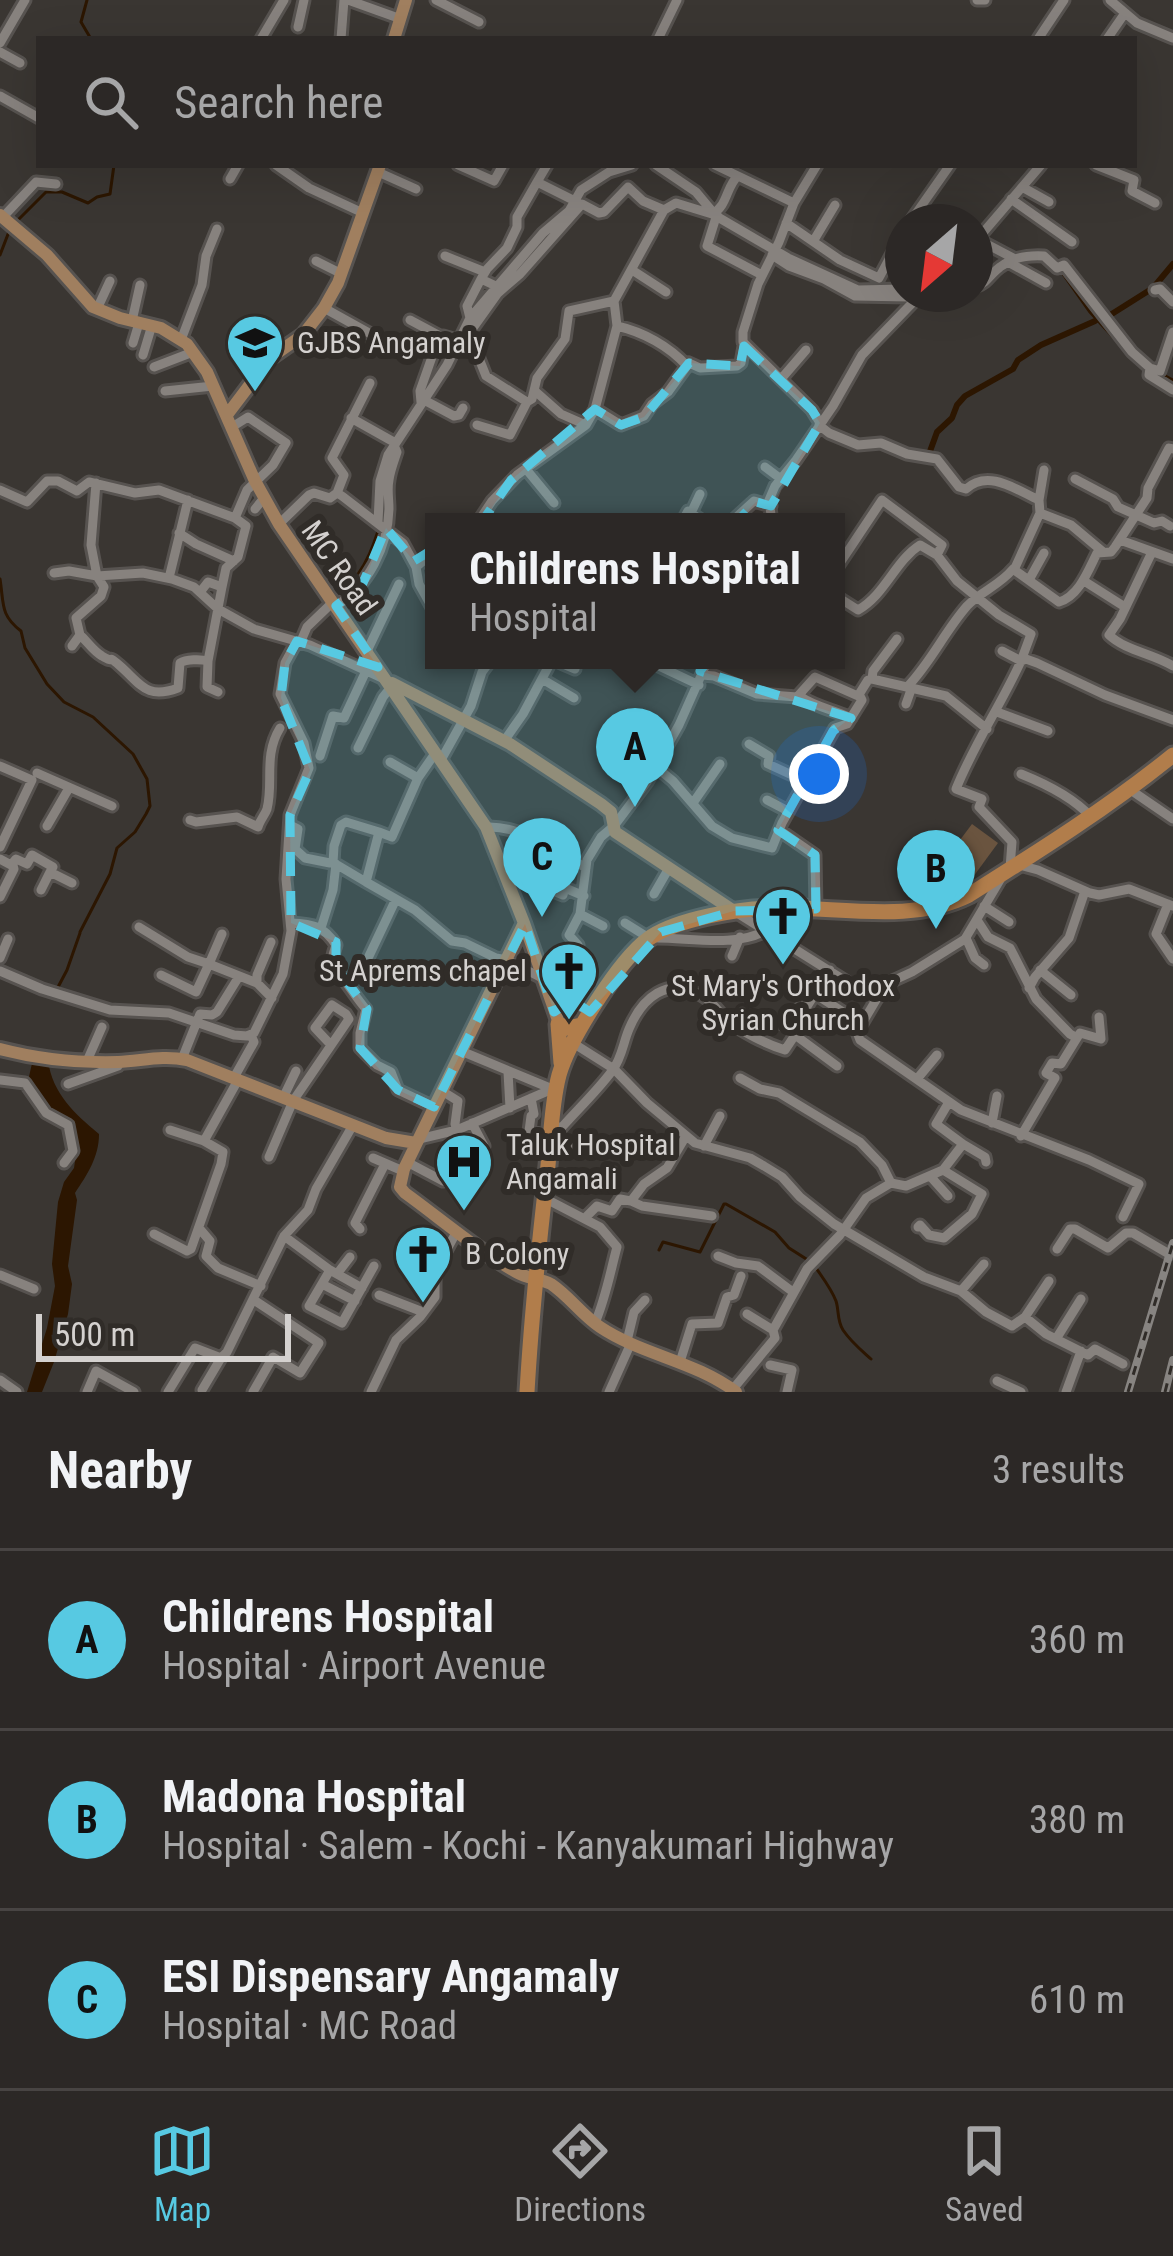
<!DOCTYPE html>
<meta charset="utf-8">
<style>
body{margin:0;font-family:"Roboto Condensed",sans-serif;background:#383432;color:#f1f3f6}
.compass{position:absolute;left:885px;top:204px;width:108px;height:108px;border-radius:50%;background:#2c2826;box-shadow:0 12px 48px #0002;rotate:208deg}
.scale{position:absolute;left:36px;bottom:30px;width:255px;box-sizing:border-box;padding-left:12px;border:6px solid #d4d1cf;border-top:0;font-size:33px;line-height:42px;white-space:nowrap;color:#d4d1cf;-webkit-text-stroke:9px #302c28;paint-order:stroke}
.you{position:absolute;left:819px;top:774px;width:42px;height:42px;margin:-30px;border:9px solid #fff;border-radius:50%;background:#1a73e8;box-shadow:0 0 0 18px #1a73e833}
.badge{display:grid;place-items:center;width:78px;height:78px;border-radius:50%;background:#57c9e2;color:#111;font-size:39px;font-weight:700}
.pin{position:absolute;translate:-50% -99px;filter:drop-shadow(0 3px 6px #0008)}
.pin::after{content:'';position:absolute;top:63px;width:42px;height:36px;background:inherit;clip-path:polygon(0 0,100% 0,50% 100%)}
.popup{position:absolute;left:425px;top:513px;width:420px;height:156px;box-sizing:border-box;display:grid;place-content:center;border-radius:0px;background:#2c2826;filter:drop-shadow(0 3px 9px #0005);font-size:39px;white-space:nowrap;color:#a6a6a7}
.popup b{font-size:45px;color:#f1f3f6}
.popup::after{content:'';position:absolute;left:50%;top:100%;margin-left:-24px;border:24px solid transparent;border-top-color:#2c2826}
.list{margin:0;padding:0;list-style:none}
h2{display:flex;justify-content:space-between;align-items:center;height:156px;margin:0;padding:0 48px;font-size:51px}
h2 small{font-size:39px;font-weight:400;color:#a6a6a7}
.list li{display:grid;grid-template-columns:78px 1fr auto;gap:36px;align-items:center;box-sizing:border-box;height:180px;padding:0 48px;border-top:3px solid #484443}
.list b{display:block;font-size:45px;white-space:nowrap}
.list p{margin:0;font-size:39px;white-space:nowrap;color:#a6a6a7}
.list em{font-size:39px;font-style:normal;color:#a6a6a7}
.icon{flex:none;width:66px;height:66px;fill:none;stroke:currentColor;stroke-width:2;stroke-linecap:round;stroke-linejoin:round}
.map{position:relative;flex:none;width:1173px;height:1392px;overflow:hidden}
.search{position:absolute;background:#2c2826;box-shadow:0 12px 48px #0002;left:36px;right:36px;top:36px;height:132px;display:flex;align-items:center;gap:30px;box-sizing:border-box;padding:0 42px;border-radius:0px;color:#a6a6a7;font-size:45px}
.sheet{height:696px;background:#2c2826}
nav{display:flex;justify-content:space-around;align-items:center;box-sizing:border-box;height:168px;border-top:3px solid #484443;background:#2c2826;font-size:33px;color:#a6a6a7}
nav a{display:grid;justify-items:center;gap:6px}
nav .on{color:#57c9e2}
.map>svg:first-child{display:block}
</style>
<div class="map">
<svg width="1173" height="1392" viewBox="0 0 1173 1392">
<rect width="100%" height="100%" fill="#3a3632"/>
<path fill="#6a543f" d="M972 824 998 843 965 888 939 868Z"/>
<path fill="#2c1601" d="M33 1059 48 1061C53 1094 74 1113 99 1134 99 1157 87 1175 75 1193L77 1200 68 1266 72 1284 68 1314 54 1362 42 1392H27L47 1328 55 1286 52 1264 58 1202 64 1182 74 1168 77 1148 75 1128 69 1122 50 1113 28 1081Z"/>
<g fill="none" stroke-linecap="round" stroke-linejoin="round">
<path stroke="#2c1601" stroke-width="3" d="M87 0 81 22 91 39
M16 222 46 192H62L88 203 97 197 110 194 114 165
M0 255 10 229
M0 579C4 604 0 615 21 631L25 648 47 684 64 702 93 717 133 754 147 779 150 806 146 814 135 832 117 848 110 874 80 932
M57 989 67 970 80 933
M659 1250 663 1242 700 1252 724 1204H726L775 1232 789 1248 811 1262
M814 1265C822 1277 831 1288 836 1301 839 1310 837 1321 843 1330 851 1342 861 1350 871 1359"/>
<path stroke="#2c1601" stroke-width="6" d="M1060 267 1091 311 1139 363
M512 275 535 249
M921 295 931 297 939 294
M1107 317 1153 288 1173 264
M1155 372 1173 382
M925 456 929 454 937 432 952 418 957 405 965 396 1013 369 1018 360 1041 345 1095 321
M343 594C368 571 378 540 386 508"/>
<defs>
<path id="minor" d="M348 0 401 19
M436 0 479 22
M977 0H985
M1110 0 1137 23 1173 38
M298 27 304 0
M261 39 284 0
M341 39 344 0
M658 39 677 0
M1038 39 1064 0
M1107 39 1125 13
M0 43 25 0
M0 52 20 63
M0 96 39 118
M276 165 309 188 363 213
M458 165 494 181 503 165
M547 165 537 182 577 202
M656 165 696 192 716 216 788 258 858 290 903 289
M715 165 738 176
M817 165 794 203 779 242 758 284 743 332V342L812 410 820 423
M1096 165 1134 180 1132 191 1155 203
M378 172 416 189
M230 179 238 165
M1022 187 1049 202
M1011 199 1072 242
M717 214 707 246 762 275
M3 217 36 182 56 184
M910 222 950 165
M786 223 840 260 879 278 903 233
M977 239 1015 259
M814 240 835 205
M975 242 1041 165
M772 255 789 266 824 279 855 296 909 297 932 303 958 294
M445 256 485 272
M316 261 342 274
M1008 262 1046 283
M632 270 666 292
M498 287 481 279 487 269 507 248 517 227V217L537 182
M975 287C989 282 989 275 1000 267 1013 257 1028 255 1044 256L1057 268 1064 265 1132 352 1150 368 1149 375 1173 390
M1155 290 1160 289 1173 302
M614 301 617 326C643 332 669 346 687 366
M324 308 378 338
M97 309 110 281
M470 318 467 306 481 279
M410 320 440 336
M132 321 140 285
M181 340 202 285 206 256 217 229
M463 342 498 293 520 274 582 204 599 213 604 212 628 187 643 201 664 210 676 203 712 214C728 206 726 186 738 176L794 203
M133 343 139 323
M143 355 152 325
M154 367 193 352
M1150 368 1160 371 1173 332
M781 379 806 350
M165 391 213 386
M535 391 561 414 586 425
M424 400 454 416 459 415 463 408
M421 402 420 391 439 337 443 336 463 342 478 356 486 376 527 402
M595 409 621 425 644 416 652 404 668 392 689 363 700 368 737 366 741 363 744 346
M477 425 510 435 527 402 532 399 537 378 565 339 569 311 614 301 664 210
M819 425 829 433 858 445 881 443 907 454 937 459 959 487 966 489C988 469 1015 489 1039 500L1040 513 1071 525 1102 551
M765 467 781 479
M526 469 554 503
M1075 479 1113 499 1118 507 1154 523 1162 521 1170 526
M0 490 27 502 47 481H58L77 491 89 482 135 493 159 490 235 518 247 490 273 465 286 443 248 417 232 427
M337 493 344 475 332 458 370 383
M1039 500 1044 470
M255 509 264 498
M691 513 700 494
M378 522 380 481 388 455 447 365 470 318 543 233 569 211 581 190 609 172 632 165
M478 522 492 501 517 475 586 425 595 409 617 326
M682 522 688 511 704 522
M731 522 754 501 771 506
M772 522 769 500 775 486 796 460 833 406 862 355 921 294
M279 524 309 495 314 493 330 498 337 493 342 496 403 543 416 567 419 584 434 611
M179 533 196 544 234 561
M1120 540 1173 559
M1152 552 1120 619 1109 635C1126 651 1152 653 1173 666
M416 567 434 552
M836 569 882 500 942 545 937 555
M1014 570 1040 513
M54 573 69 571 97 576 91 545 96 483
M169 578 188 500
M1029 580 1044 553
M1084 581 1125 607
M201 591 208 582 222 587 226 568 238 557 246 526 235 518
M836 596 858 610C885 595 895 561 920 545L937 555 957 581 999 615 1031 634 1021 661 1002 651
M336 606C368 586 388 547 389 509 389 499 387 489 389 480 390 471 394 461 397 452L392 441 351 418
M80 635C87 641 93 651 102 656 117 665 105 653 119 665 141 684 146 700 178 688L180 663C186 659 201 659 208 661L207 687 218 692
M301 641 307 627 333 602
M72 646 80 635 76 618 101 596 104 587 97 576 143 573 172 579 194 587 218 609 254 629 310 645 386 680
M367 651 399 584
M554 660 575 669
M646 660 699 685
M208 661 222 587
M702 675 714 676 757 694 797 697 815 677 858 696 868 680 872 679 946 696 987 729
M542 679 574 698
M872 679 873 671 897 639
M908 686C931 662 945 631 967 606 981 591 999 586 1013 569L1059 602C1079 596 1088 571 1097 553L1111 552 1115 547 1147 498 1148 488 1169 448 1173 449
M801 697C816 707 834 710 851 718
M906 704 912 687
M997 712 1048 731
M504 741 523 714 552 660
M749 744 769 756 768 764 805 781
M358 748 383 697 391 687
M320 756 333 716 344 718 366 671
M441 760 471 706 482 672 491 660
M390 762 418 778
M0 766 32 780 0 847
M656 767 673 781 712 826 732 838 772 848 782 823 835 728 847 724 862 700 860 696
M37 773 112 806
M1021 774C1046 784 1073 797 1091 817
M1135 793 1173 819
M767 800 788 811
M693 803 720 764
M190 820 196 822 237 817 258 827C260 820 265 815 267 809 274 782 263 756 280 728
M290 825 298 829 295 849 305 858 330 863H333L334 846 341 825 346 822 379 832 366 882 415 910 452 941 465 943 496 958 507 960 544 979
M47 826 69 788
M486 827C520 825 558 851 586 868
M779 830 815 855 816 909
M379 832 392 837 418 778 436 752
M0 859 11 865 16 859 27 864 32 855 53 867 50 872 72 883
M334 863 366 882
M1016 864 1038 870 1090 893 1099 895 1129 889 1173 906
M1010 868 1012 842 979 807 982 799 956 789C974 744 1001 705 1021 661L1026 659 1037 663 1105 695 1173 720
M509 882 519 877 563 895 565 888 584 896
M41 890 50 872
M654 894 669 868
M0 897 14 869 13 865
M1168 904 1156 934 1173 959
M984 906 1009 922
M737 913 876 1000 888 983 912 972 965 939 1000 880
M580 914 603 926
M977 920 988 937 1010 948 1036 999 1070 1034 1077 1038 1080 1033 1101 1039 1099 1017
M291 923C313 924 324 926 336 945 333 955 331 957 335 966 339 973 361 1004 366 1009L360 1033V1048L377 1065 391 1072 398 1090 434 1107
M625 923 649 938
M139 927 188 957 209 964 222 934
M321 928 333 890 336 864
M658 938C690 938 737 947 765 931
M966 938 975 958 984 965
M369 956 396 899
M732 956 740 937
M0 958 8 939
M1040 970 1071 995
M0 971 42 989 110 1010 169 1013 234 1035 247 1036 254 1033 283 974 291 931 286 879 290 815 309 768 304 743 280 694 285 663 297 641
M161 975 196 992 209 964 257 983 272 998
M257 983V975L271 942
M1029 988 1035 977 1069 938 1085 891
M815 994 843 1012
M550 997 578 945 569 935 580 914 587 860 601 837 614 826 647 782 679 725 708 660
M876 1000 857 1032 860 1040 961 1110 1089 1160 1139 1184 1123 1217
M554 1012 570 1001 590 1012
M795 1035 796 1031 790 1027 799 1009 804 1011 830 970
M756 1036 771 1020 790 1027
M576 1045 614 1069 647 1103 695 1143 750 1158 764 1166 782 1177 800 1197 834 1224 924 1277 961 1291 986 1312 1012 1326 1025 1317 1046 1334 1088 1355 1095 1349 1123 1364
M461 1051 550 1088
M182 1059 200 1014 212 1015 217 1012 238 978
M87 1061 102 1027
M508 1072 510 1108
M740 1078 760 1089 779 1093 860 1142 882 1165 891 1183
M917 1079 937 1055
M0 1080 25 1083 46 1113 68 1125 73 1151 64 1163
M68 1084 118 1066
M442 1091 458 1101 455 1124 464 1159
M283 1098 296 1071
M531 1098 534 1114 531 1116 529 1131 551 1137
M472 1123 484 1146
M992 1123 997 1096
M556 1127H562C579 1108 597 1091 612 1071 622 1058 623 1043 629 1029 642 998 667 976 701 995 713 1001 718 1012 727 1020 742 1032 766 1044 785 1050L795 1035 837 1066
M1021 1136 1055 1078 1046 1073 1052 1063 1061 1064 1077 1038
M419 1139 457 1130 557 1087
M204 1141 238 1080 236 1074 254 1042 251 1035
M555 1141 592 1147
M963 1144 985 1157 986 1162
M704 1146 720 1116
M269 1157 293 1101 349 1019 346 1014 332 1005 315 1028 331 1045
M373 1158 403 1171
M407 1162 443 1181 450 1169
M930 1176 948 1196
M550 1201 600 1227 617 1247C610 1273 606 1297 595 1323
M631 1201 642 1206 712 1216
M585 1218 597 1206 612 1211 620 1199 631 1201 644 1184 667 1168 686 1136
M918 1227 920 1225 929 1235 944 1238 972 1214 982 1194 943 1170 963 1144 936 1124 949 1102
M199 1228 210 1241 206 1256 218 1268 261 1286
M360 1229 355 1223 385 1164
M154 1234 187 1251 191 1249 221 1164 223 1152 204 1141 170 1130
M284 1236 330 1270 362 1288
M1057 1249 1070 1229H1075L1108 1248 1126 1233H1133L1169 1254
M718 1256 736 1263 758 1266 793 1292
M330 1270 309 1306 342 1323 374 1266
M337 1274 350 1257
M0 1275 34 1289
M322 1284 355 1301
M961 1291 984 1264
M379 1295 423 1312
M747 1314 773 1330
M1025 1317 1049 1281
M1056 1339 1081 1299
M627 1341 634 1312 645 1300
M680 1362 692 1324 718 1323 727 1297 734 1295 741 1276
M770 1365 792 1370 787 1392
M0 1380 17 1392
M997 1381 1021 1392
M733 1389 775 1338 773 1330 807 1269 840 1235 866 1198 891 1183 906 1186 943 1170
M202 1390 221 1358
M87 1392 96 1371 134 1392
M168 1392 195 1348 221 1358 227 1352 284 1236 308 1210 316 1189 353 1125
M253 1392 273 1357 300 1373 319 1343 254 1300
M371 1392 396 1340 420 1317 435 1297V1279L440 1262 457 1231
M609 1392 631 1343
M1066 1392 1081 1351"/>
<path id="major" d="M394 39 406 0
M0 215 47 255 93 307 120 318 161 328 187 344 207 372 255 481 279 524 486 827 524 923 562 1032
M227 415 270 358 303 335 324 308 338 283 380 165
M392 683 510 744 601 804 611 812 615 832 734 911
M524 923 404 1169 400 1187 405 1193C441 1219 477 1250 516 1272 528 1279 539 1278 551 1284 569 1296 582 1315 600 1327 642 1355 695 1361 736 1392
M0 1049C38 1059 79 1063 118 1062 142 1061 162 1055 187 1060L386 1138 416 1143"/>
<path id="highway" d="M561 1063 558 1024 568 1028 581 1025
M527 1392C531 1322 538 1253 546 1183 551 1148 550 1109 559 1075 569 1040 619 960 648 939 673 921 722 912 753 909 821 902 906 927 969 895 1039 851 1109 807 1173 755"/>
</defs>
<use href="#minor" stroke="#575350" stroke-width="15"/>
<use href="#major" stroke="#575350" stroke-width="18"/>
<use href="#highway" stroke="#575350" stroke-width="21"/>
<use href="#minor" stroke="#87827e" stroke-width="9"/>
<use href="#major" stroke="#a07f5f" stroke-width="12"/>
<use href="#highway" stroke="#b17d4b" stroke-width="15"/>
<defs>
<path id="rail" d="M1128 1392 1173 1243
M1165 1392 1173 1360"/>
</defs>
<use href="#rail" stroke="#878481" stroke-width="8"/>
<use href="#rail" stroke="#302c28" stroke-width="3" stroke-dasharray="9" stroke-linecap="butt"/>
</g>
<path fill="#57c9e2" fill-opacity="0.2" stroke="#57c9e2" stroke-width="9" stroke-dasharray="24 15" stroke-linejoin="round" d="M744 346 812 410 820 423 771 506 756 502 712 547 704 585 747 613 700 671 851 718 833 731 778 830 815 855 816 909 734 911 661 932 590 1012 572 1000 554 1012 525 924 434 1107 398 1090 360 1048 367 1009 336 967V942L291 923 290 815 310 770 281 698 285 663 297 641 378 667 336 606 363 583 386 528 414 561 453 537 467 543 511 480 595 409 621 425 644 417 689 363 740 366Z"/>
<defs>
<symbol id="school-pin" viewBox="-11 -11 22 30"><path d="M0 17L-7.5 6A9.5 9.5 0 1 1 7.5 6Z" fill="#57c9e2" stroke="#302c28"/><path d="M0-5L7-2L0 1L-7-2ZM-4 1L0 2.5L4 1V4Q0 6-4 4Z" fill="#111"/></symbol>
<symbol id="church-pin" viewBox="-11 -11 22 30"><path d="M0 17L-7.5 6A9.5 9.5 0 1 1 7.5 6Z" fill="#57c9e2" stroke="#302c28"/><path d="M-1.2-6h2.4v3.5h3.3v2.4h-3.3V6h-2.4V-.1h-3.3v-2.4h3.3Z" fill="#111"/></symbol>
<symbol id="hospital-pin" viewBox="-11 -11 22 30"><path d="M0 17L-7.5 6A9.5 9.5 0 1 1 7.5 6Z" fill="#57c9e2" stroke="#302c28"/><path d="M-5-5h3v3.5h4V-5h3V5h-3V1.5h-4V5h-3Z" fill="#111"/></symbol>
</defs>
<g fill-rule="evenodd">
<use href="#school-pin" x="222" y="310" width="66" height="90"/>
<use href="#church-pin" x="750" y="883" width="66" height="90"/>
<use href="#church-pin" x="536" y="938" width="66" height="90"/>
<use href="#hospital-pin" x="431" y="1129" width="66" height="90"/>
<use href="#church-pin" x="390" y="1221" width="66" height="90"/>
</g>
<g text-anchor="middle" stroke-width="12" stroke-linejoin="round" paint-order="stroke">
<g font-size="30" fill="#d4d1cf" stroke="#302c28" text-anchor="start">
<text x="297" y="353">GJBS Angamaly</text>
<text x="527" y="981" text-anchor="end">St Aprems chapel</text>
<text x="783" y="996" text-anchor="middle">St Mary's Orthodox<tspan x="783" dy="34">Syrian Church</tspan></text>
<text x="506" y="1155">Taluk Hospital<tspan x="506" dy="34">Angamali</tspan></text>
<text x="465" y="1264">B Colony</text>
</g>
<g font-size="30" fill="#d4d1cf" stroke="#302c28">
<text transform="translate(339 568) rotate(55)" y="10">MC Road</text>
</g>
</g>
</svg>
<svg class="compass" viewBox="-18 -18 36 36"><path d="M0-13l5 13h-10z" fill="#e53935"/><path d="M0 13l5-13h-10z" fill="#a6a6a7"/></svg>
<div class="scale">500 m</div>
<div class="you"></div>
<div class="pin badge" style="left:635px;top:807px">A</div>
<div class="popup"><b>Childrens Hospital</b>Hospital</div>
<div class="pin badge" style="left:936px;top:929px">B</div>
<div class="pin badge" style="left:542px;top:917px">C</div>
<div class="search"><svg class="icon" aria-label="search" viewBox="0 0 24 24"><circle cx="10" cy="10" r="6"/><path d="M15 15l6 6"/></svg>Search here</div>
</div>
<section class="sheet">
<h2>Nearby<small>3 results</small></h2>
<ul class="list">
<li><span class="badge">A</span><div><b>Childrens Hospital</b><p>Hospital · Airport Avenue</p></div><em>360 m</em></li>
<li><span class="badge">B</span><div><b>Madona Hospital</b><p>Hospital · Salem - Kochi - Kanyakumari Highway</p></div><em>380 m</em></li>
<li><span class="badge">C</span><div><b>ESI Dispensary Angamaly</b><p>Hospital · MC Road</p></div><em>610 m</em></li>
</ul>
</section>
<nav>
<a class="on"><svg class="icon" aria-label="map" viewBox="0 0 24 24"><path d="M3 6l6-2 6 2 6-2v14l-6 2-6-2-6 2zM9 4v14M15 6v14"/></svg>Map</a>
<a><svg class="icon" aria-label="directions" viewBox="0 0 24 24"><path d="M12 3l9 9-9 9-9-9zM9 14v-3h6M13 9l2 2-2 2"/></svg>Directions</a>
<a><svg class="icon" aria-label="saved" viewBox="0 0 24 24"><path d="M7 4h10v16l-5-4-5 4z"/></svg>Saved</a>
</nav>
